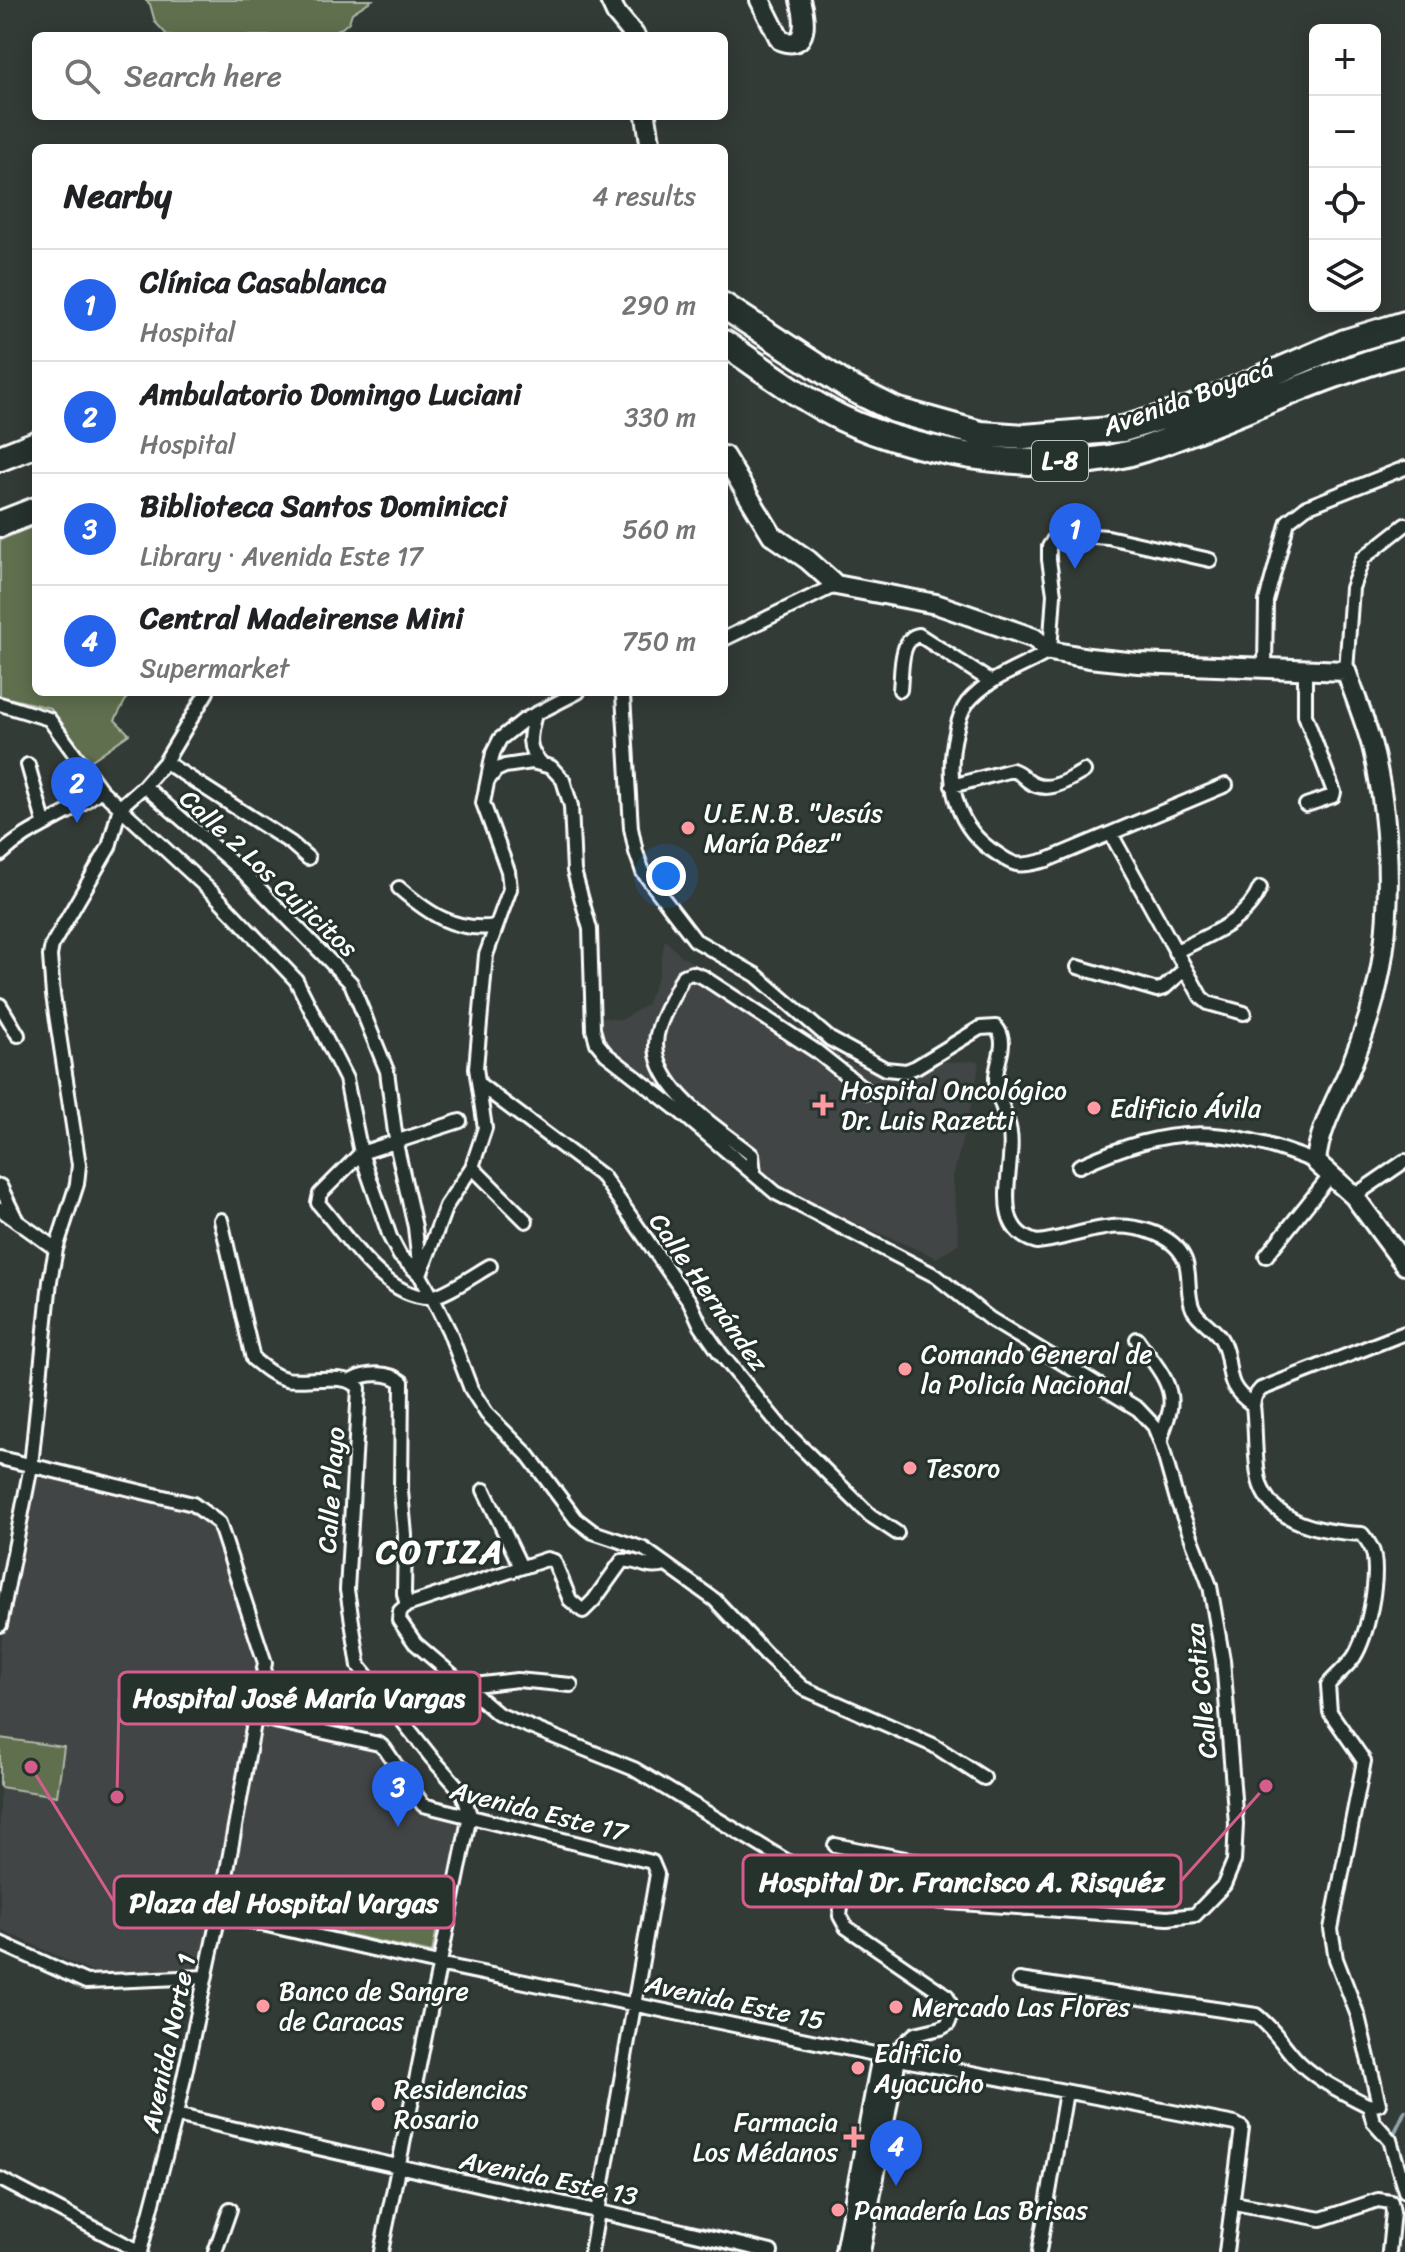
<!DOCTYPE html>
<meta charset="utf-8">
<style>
body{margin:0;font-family:Sriracha,sans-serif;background:#f6f6f6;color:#202124}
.controls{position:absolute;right:24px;top:24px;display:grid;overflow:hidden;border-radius:12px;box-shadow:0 4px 20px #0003}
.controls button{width:72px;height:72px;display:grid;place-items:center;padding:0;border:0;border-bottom:2px solid #e0e0e0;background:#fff;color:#202124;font:40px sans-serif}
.you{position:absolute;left:666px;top:876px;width:28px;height:28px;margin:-20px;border:6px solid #fff;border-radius:50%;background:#1a73e8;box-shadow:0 0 0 12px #1a73e833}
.badge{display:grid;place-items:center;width:52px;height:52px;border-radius:50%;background:#2563eb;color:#fff;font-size:26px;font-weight:700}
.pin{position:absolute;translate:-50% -66px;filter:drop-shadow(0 2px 4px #0008)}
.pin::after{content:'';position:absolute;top:42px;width:28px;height:24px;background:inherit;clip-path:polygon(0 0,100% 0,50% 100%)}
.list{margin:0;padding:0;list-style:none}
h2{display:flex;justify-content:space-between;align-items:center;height:104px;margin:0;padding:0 32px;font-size:34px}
h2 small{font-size:26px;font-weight:400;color:#757577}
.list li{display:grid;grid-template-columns:52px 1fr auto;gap:24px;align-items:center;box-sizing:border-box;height:112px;padding:0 32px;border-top:2px solid #e0e0e0}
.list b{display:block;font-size:30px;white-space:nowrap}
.list p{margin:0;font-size:26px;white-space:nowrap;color:#757577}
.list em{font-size:26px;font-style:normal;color:#757577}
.icon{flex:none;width:44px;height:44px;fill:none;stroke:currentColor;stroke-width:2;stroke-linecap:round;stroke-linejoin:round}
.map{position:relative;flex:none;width:1405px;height:2252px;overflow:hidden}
.search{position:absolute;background:#fff;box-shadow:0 4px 20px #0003;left:32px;top:32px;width:696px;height:88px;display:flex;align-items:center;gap:20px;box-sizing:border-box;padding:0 28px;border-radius:12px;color:#757577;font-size:30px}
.panel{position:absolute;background:#fff;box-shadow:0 4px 20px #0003;left:32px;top:144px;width:696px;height:552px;border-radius:12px}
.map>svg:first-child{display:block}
</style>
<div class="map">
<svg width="1405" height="2252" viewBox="0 0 1405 2252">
<rect width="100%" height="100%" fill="#333b37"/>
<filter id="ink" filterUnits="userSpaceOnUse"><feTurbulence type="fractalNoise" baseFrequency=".0125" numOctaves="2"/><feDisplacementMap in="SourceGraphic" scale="16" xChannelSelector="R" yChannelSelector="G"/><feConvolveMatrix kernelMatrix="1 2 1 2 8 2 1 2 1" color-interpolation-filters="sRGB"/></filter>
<g filter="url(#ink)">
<path fill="#424544" d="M665 940 681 956 751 995 785 1023 821 1038 844 1061 901 1083 943 1062 979 1061 976 1086 953 1177 959 1243 937 1258 799 1198 613 1058 601 1044 599 1031 603 1017 621 1020 646 1005 658 976Z
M34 1473 178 1494 207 1513 257 1670 205 1947 190 1971 94 1973 0 1929V1648Z
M261 1724 376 1750 420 1810 461 1820 445 1895 342 1875 328 1930 224 1906Z"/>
<path fill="#616f50" stroke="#b0b7a8" stroke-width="2" d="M145 0H372L352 13 349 22 342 28 320 36H168L155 22 150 4Z
M36 525V692H130L115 720 129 734 89 762 50 708 0 696V540Z
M0 1738 64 1747 57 1796 0 1787Z
M343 1878 443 1898 432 1953 331 1931Z"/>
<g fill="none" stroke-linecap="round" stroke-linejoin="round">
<path stroke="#92a4a9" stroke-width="4" d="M1392 2138 1405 2111"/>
<defs>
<path id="street" d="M1210 560 1108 537 1063 534 1054 539 1049 547V560L1054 594 1050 651C1022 668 988 677 967 703 961 711 958 722 956 732 946 775 952 821 990 849 998 854 1007 862 1016 864 1026 866 1037 862 1047 860L1226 785
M724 639 836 585
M1265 666 1266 601 1288 521 1306 507 1405 468
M1305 669V715L1334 792 1333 796 1306 805
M1346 671 1352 588 1363 558 1405 525
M900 690C902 673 899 638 919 635L990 681
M623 695 631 828 636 852 643 872 695 940 756 975 830 1039 885 1069 906 1071 916 1067 980 1028 996 1027C1010 1043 995 1062 996 1080 996 1099 1008 1114 1010 1133 1016 1166 987 1229 1037 1242 1060 1240 1081 1231 1104 1228 1131 1223 1173 1232 1185 1260 1191 1275 1186 1294 1193 1309 1200 1322 1216 1328 1222 1341 1235 1367 1220 1383 1253 1405 1256 1430 1254 1456 1259 1480 1270 1524 1324 1532 1362 1534 1368 1541 1373 1548 1374 1557 1378 1583 1368 1634 1354 1657 1347 1667 1336 1675 1328 1685L1330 1712 1364 1761 1331 1929 1336 1959 1358 2016 1379 2104 1369 2106
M0 704 49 719 101 790 217 897 296 980 346 1079 361 1153 390 1237 400 1256 420 1275 432 1297 449 1331 471 1389 487 1414 528 1455 576 1519 593 1532 644 1549 715 1600 766 1654 803 1688 933 1745 984 1778
M535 714C530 733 525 748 541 763
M165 762 291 843 308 858
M28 765 44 822
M489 779 496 770 505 766 532 762 551 767 563 780 571 806 574 871 590 929 593 1029 597 1043 606 1054 678 1110 776 1193 936 1276 990 1319 1138 1409 1154 1426 1161 1443 1177 1500 1210 1586 1223 1660 1236 1824 1234 1861 1224 1885 1195 1915 1168 1918 865 1896 842 1899
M144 786 245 874 351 983 387 1071 397 1148 415 1227 419 1264
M952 786 1012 770C1021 773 1022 776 1028 781 1047 795 1067 781 1084 771
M1111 834 1201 997 1208 1003 1244 1013
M0 855C20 836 40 827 64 814 77 808 89 798 101 790
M399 888C428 913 456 933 496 926
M1175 952C1207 935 1246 923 1260 888
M1078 967 1157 990 1164 988 1185 969
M0 1005 18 1035
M479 1084 603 1177 690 1302 701 1326 720 1353 781 1427 870 1515 897 1533
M460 1121 361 1153 320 1194 318 1203C346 1235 384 1297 429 1297 443 1297 477 1273 490 1266
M1079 1166C1171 1124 1222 1125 1316 1162
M472 1167 526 1221
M754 1174 752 1155C716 1126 640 1081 659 1027 665 1009 675 993 683 976L692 973 703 977 816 1051 868 1092
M0 1186 16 1219
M1354 1196 1405 1161
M0 1209 56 1249
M221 1220 253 1359C263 1367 273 1376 286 1379 306 1383 347 1371 359 1388L347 1590 359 1666 431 1757 463 1793 470 1815 381 2252
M1266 1256 1330 1176
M420 1275 446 1206 472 1167 485 1128 476 1068 486 955 510 889 508 871 483 803 493 753 500 739 524 720 578 692
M1137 1339C1150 1359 1175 1382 1170 1409 1168 1420 1163 1429 1161 1440
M353 1380C367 1372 390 1372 402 1382L401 1491 405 1535 404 1594 407 1605
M1253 1405 1255 1396 1261 1389 1405 1333
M0 1458 193 1504 219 1523 265 1663 219 1914 176 2115 140 2252
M484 1490 521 1567
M665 1565C646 1571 638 1558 622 1561L594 1600 583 1611 570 1600 554 1561 547 1559 407 1605 400 1611 399 1620 415 1643 498 1714 634 1769 808 1874 842 1899
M0 1625 31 1466 50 1281 56 1249 77 1184 79 1165 53 995 50 956 52 945 109 847 120 807 144 786 165 762 207 692
M466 1686 517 1680 571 1685
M256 1717 379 1744 385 1749 423 1805 652 1862 657 1874 591 2252
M835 1845 1017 1881 1023 1887 1025 1908
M842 1899 840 1916 846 1927 947 1996C952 2006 953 2014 948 2024L941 2028 915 2034 889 2057
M219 1914 438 1964 889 2057 1235 2124 1242 2128 1226 2252
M0 1943 86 1982 204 1977
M1019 1980 1256 2015C1272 2027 1281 2042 1294 2057 1315 2080 1343 2092 1369 2106L1373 2121 1390 2140 1405 2191
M176 2115C374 2162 573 2204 771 2252
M0 2179 140 2252
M1234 2203 1321 2219 1378 2200 1391 2202 1393 2212 1389 2252
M215 2252 230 2209
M1039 2252 1066 2092"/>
<path id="secondary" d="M610 0 616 13 635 36
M760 0 780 40C810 52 805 17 800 0
M646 116 651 148
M724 456 772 535 808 560 836 585 936 604 1034 638 1050 651 1089 658 1138 663 1346 671C1355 696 1365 721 1372 746 1392 828 1395 932 1370 1013 1364 1032 1357 1052 1349 1071 1336 1101 1319 1129 1316 1162L1354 1196 1405 1265
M845 2252 882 2056
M860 2252 896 2058"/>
<path id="highway" d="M724 306 847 386 895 410 981 434 1025 437 1123 429 1192 408 1345 342 1405 324
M724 343C762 368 800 398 841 418 920 456 1060 478 1144 449 1232 419 1315 377 1405 352
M0 458 36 444
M0 524 36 510"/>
</defs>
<use href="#street" stroke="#fff" stroke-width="18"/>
<use href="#secondary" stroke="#fff" stroke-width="24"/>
<use href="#highway" stroke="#fff" stroke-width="30"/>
<use href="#street" stroke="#26332d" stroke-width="12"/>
<use href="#secondary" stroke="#26332d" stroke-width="18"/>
<use href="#highway" stroke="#26332d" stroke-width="24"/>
</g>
</g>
<g fill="#ff9aa2" stroke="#26332d" stroke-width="3">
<circle cx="688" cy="828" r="8"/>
<path d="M819 1093h8v8h8v8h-8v8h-8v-8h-8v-8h8z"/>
<circle cx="1094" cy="1108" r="8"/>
<circle cx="905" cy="1369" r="8"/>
<circle cx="910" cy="1468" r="8"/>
<circle cx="263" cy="2006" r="8"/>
<circle cx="896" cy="2007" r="8"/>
<circle cx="858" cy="2068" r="8"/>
<circle cx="378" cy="2104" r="8"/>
<path d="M850 2125h8v8h8v8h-8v8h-8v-8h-8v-8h8z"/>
<circle cx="838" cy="2210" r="8"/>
</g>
<g text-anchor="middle" stroke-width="6" stroke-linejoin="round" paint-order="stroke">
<rect fill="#26332d" stroke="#bec2c0" stroke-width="2" x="1032" y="441" width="56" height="40" rx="6"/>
<g font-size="24" font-weight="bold" fill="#fff">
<text x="1060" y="469">L-8</text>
</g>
<g font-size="26" fill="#fff" stroke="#26332d">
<text transform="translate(1188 397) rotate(-20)" y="9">Avenida Boyacá</text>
<text transform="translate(269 873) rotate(43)" y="9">Calle 2 Los Cujicitos</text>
<text transform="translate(709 1292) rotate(55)" y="9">Calle Hernández</text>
<text transform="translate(331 1490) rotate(-86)" y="9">Calle Playo</text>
<text transform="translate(1201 1691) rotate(-96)" y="9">Calle Cotiza</text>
<text transform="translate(539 1811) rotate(14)" y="9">Avenida Este 17</text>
<text transform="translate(735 2002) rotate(12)" y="9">Avenida Este 15</text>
<text transform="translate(168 2043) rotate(-78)" y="9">Avenida Norte 1</text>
<text transform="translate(549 2178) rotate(12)" y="9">Avenida Este 13</text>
</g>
<g font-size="26" fill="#fff" stroke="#26332d" text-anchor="start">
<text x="704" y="822">U.E.N.B. "Jesús<tspan x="704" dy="30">María Páez"</tspan></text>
<text x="841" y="1099">Hospital Oncológico<tspan x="841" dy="30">Dr. Luis Razetti</tspan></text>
<text x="1110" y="1117">Edificio Ávila</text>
<text x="921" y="1363">Comando General de<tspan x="921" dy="30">la Policía Nacional</tspan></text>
<text x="926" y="1477">Tesoro</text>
<text x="279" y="2000">Banco de Sangre<tspan x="279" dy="30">de Caracas</tspan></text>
<text x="912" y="2016">Mercado Las Flores</text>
<text x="874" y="2062">Edificio<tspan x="874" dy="30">Ayacucho</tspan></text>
<text x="394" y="2098">Residencias<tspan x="394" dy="30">Rosario</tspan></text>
<text x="838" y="2131" text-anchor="end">Farmacia<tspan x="838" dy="30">Los Médanos</tspan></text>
<text x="854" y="2219">Panadería Las Brisas</text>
</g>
<g font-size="34" font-weight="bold" letter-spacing="2" fill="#fff" stroke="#26332d">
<text x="440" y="1563">COTIZA</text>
</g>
</g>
<path fill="none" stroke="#d45d8c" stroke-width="3" d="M117 1797L119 1698M1266 1786L1181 1881M31 1767L114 1902"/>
<g fill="#d45d8c" stroke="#26332d" stroke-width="3">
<circle cx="117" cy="1797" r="8"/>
<circle cx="1266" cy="1786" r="8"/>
<circle cx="31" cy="1767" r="8"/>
</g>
<g fill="#26332d" stroke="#d45d8c" stroke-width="3">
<rect x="119" y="1672" width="361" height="52" rx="8"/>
<rect x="743" y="1855" width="438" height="52" rx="8"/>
<rect x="114" y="1876" width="340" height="52" rx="8"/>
</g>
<g font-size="28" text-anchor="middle" font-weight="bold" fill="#fff">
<text x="299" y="1707">Hospital José María Vargas</text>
<text x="962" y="1891">Hospital Dr. Francisco A. Risquéz</text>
<text x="284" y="1912">Plaza del Hospital Vargas</text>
</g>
</svg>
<div class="controls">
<button>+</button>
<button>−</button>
<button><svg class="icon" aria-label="locate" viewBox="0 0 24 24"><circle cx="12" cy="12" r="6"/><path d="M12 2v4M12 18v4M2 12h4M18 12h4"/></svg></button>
<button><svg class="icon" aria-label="layers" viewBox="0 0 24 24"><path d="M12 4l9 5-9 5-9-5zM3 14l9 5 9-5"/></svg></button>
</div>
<div class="you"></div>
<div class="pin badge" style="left:1075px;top:569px">1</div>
<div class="pin badge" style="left:77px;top:823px">2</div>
<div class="pin badge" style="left:398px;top:1827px">3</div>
<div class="pin badge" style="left:896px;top:2186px">4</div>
<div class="search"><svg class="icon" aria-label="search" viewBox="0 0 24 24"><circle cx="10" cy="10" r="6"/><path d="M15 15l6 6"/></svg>Search here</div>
<section class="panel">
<h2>Nearby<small>4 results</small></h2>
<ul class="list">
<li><span class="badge">1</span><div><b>Clínica Casablanca</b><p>Hospital</p></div><em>290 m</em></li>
<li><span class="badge">2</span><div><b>Ambulatorio Domingo Luciani</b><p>Hospital</p></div><em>330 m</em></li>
<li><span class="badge">3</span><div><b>Biblioteca Santos Dominicci</b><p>Library · Avenida Este 17</p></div><em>560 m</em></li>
<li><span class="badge">4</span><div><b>Central Madeirense Mini</b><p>Supermarket</p></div><em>750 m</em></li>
</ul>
</section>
</div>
